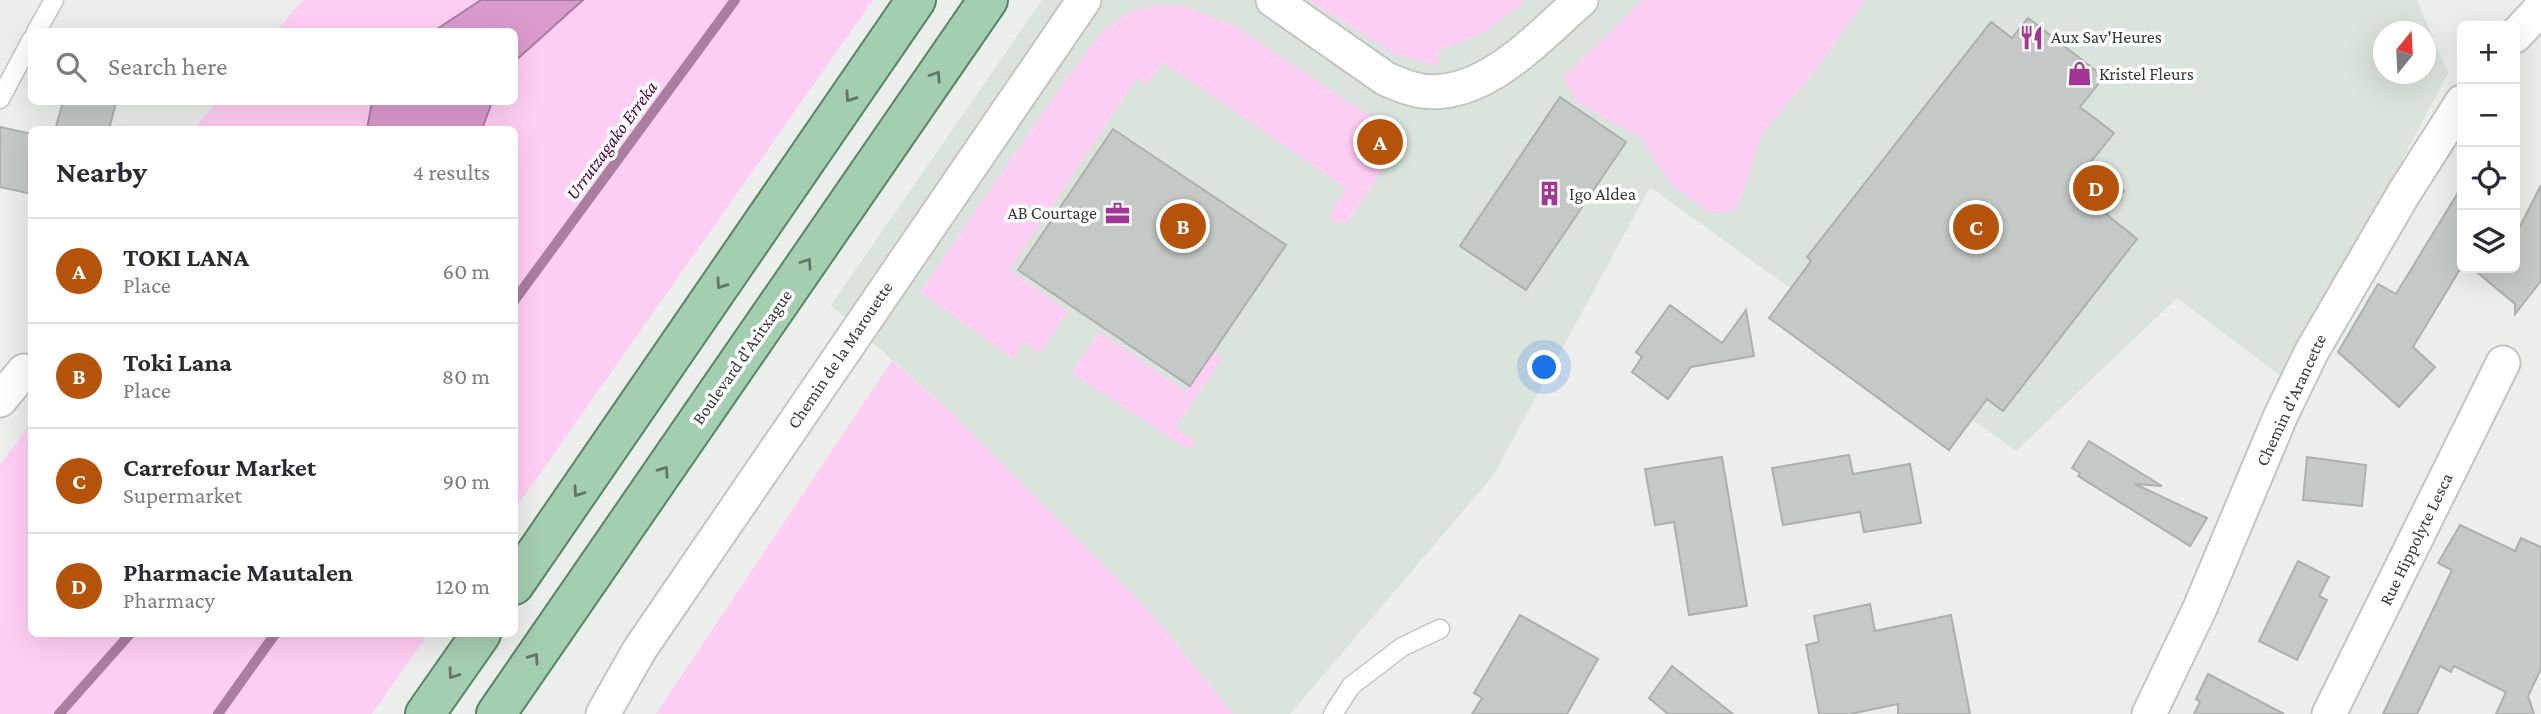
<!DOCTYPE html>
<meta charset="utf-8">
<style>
body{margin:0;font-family:"Crimson Pro",serif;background:#f7f7f7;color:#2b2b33}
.controls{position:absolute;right:21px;top:21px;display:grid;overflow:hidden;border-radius:10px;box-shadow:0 7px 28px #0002}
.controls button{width:63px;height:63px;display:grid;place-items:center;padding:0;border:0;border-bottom:2px solid #e1e1e2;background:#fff;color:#2b2b33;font:35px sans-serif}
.compass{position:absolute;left:2373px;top:21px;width:63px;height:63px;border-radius:50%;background:#fff;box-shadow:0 7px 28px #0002;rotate:18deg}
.you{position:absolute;left:1545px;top:368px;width:24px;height:24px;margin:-18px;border:5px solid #fff;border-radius:50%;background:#1a73e8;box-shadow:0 0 0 10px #1a73e833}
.badge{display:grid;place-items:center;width:46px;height:46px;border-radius:50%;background:#b45309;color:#fff;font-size:23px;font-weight:700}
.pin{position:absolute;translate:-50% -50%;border:4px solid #fff;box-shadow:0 2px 7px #0006}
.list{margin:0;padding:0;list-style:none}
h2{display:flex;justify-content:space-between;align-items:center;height:91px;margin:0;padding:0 28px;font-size:30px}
h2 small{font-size:23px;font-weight:400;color:#7c7c81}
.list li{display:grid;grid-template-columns:46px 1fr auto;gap:21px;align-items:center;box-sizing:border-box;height:105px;padding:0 28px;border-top:2px solid #e1e1e2}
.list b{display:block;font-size:26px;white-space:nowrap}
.list p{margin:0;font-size:23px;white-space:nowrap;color:#7c7c81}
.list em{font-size:23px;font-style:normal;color:#7c7c81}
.icon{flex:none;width:38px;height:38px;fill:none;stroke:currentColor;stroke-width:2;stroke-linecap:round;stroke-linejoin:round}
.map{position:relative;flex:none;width:2541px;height:714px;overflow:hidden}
.search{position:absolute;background:#fff;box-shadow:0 7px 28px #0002;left:28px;top:28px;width:490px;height:77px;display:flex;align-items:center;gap:18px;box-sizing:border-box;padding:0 24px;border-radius:10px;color:#7c7c81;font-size:26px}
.panel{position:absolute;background:#fff;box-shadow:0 7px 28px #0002;left:28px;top:126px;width:490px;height:511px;border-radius:10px}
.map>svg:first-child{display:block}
</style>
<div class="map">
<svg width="2541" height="714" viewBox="0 0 2541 714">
<rect width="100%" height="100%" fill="#ebeeeb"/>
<path fill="#dae4dc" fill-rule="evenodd" d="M1042 0H2417L2448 73 2286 380 2177 298 2016 451 1650 187 1493 476 1290 714H1233L1149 611 949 411 831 305ZM2384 32H2426V74H2384Z"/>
<path fill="#ffcef4" d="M303 0H873L515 509 514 130H193L217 102H514V32L276 31Z
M1308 0H1526L1485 32 1438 51 1439 66 1397 55Z
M1643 0H1865L1815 70 1761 135 1747 181 1734 211 1710 213 1672 185 1640 137 1577 102 1563 78Z
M1160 5 1184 6 1234 26 1383 125 1370 146 1380 152 1385 165 1348 221 1338 223 1330 218 1333 209 1346 188 1163 62 1147 84 1137 78 1009 270 1068 311 1040 353 1024 342 1014 359 920 292 1060 88 1103 30 1129 12Z
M1099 332 1186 392 1214 352 1223 357 1175 428 1195 441 1191 447H1185L1072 373Z
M892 361 949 411 1149 611 1233 714H656Z
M31 423 32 634H428L372 714H0V465Z"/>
<path fill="#db9ace" stroke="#aa7ea1" stroke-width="2" d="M481 0H583L515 61 514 32 434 31Z
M372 102H492L482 129H367Z"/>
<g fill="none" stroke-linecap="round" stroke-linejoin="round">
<path stroke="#aa7ea1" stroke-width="10" d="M514 301 735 0
M59 714 130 634
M218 714 275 634"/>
</g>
<path fill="#c5c9c6" stroke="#adb0ad" stroke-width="2" d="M2028 18 2104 77 2080 107 2114 133 2090 163 2124 191 2106 214 2137 239 2003 411 1987 399 1949 450 1769 318 1811 261 1807 257 1991 22 2012 38Z
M1560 97 1626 142 1526 290 1460 246Z
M63 102H116L109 130H55Z
M0 127 32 134V194L0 187Z
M1113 129 1286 245 1190 386 1018 270Z
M2541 185V281L2515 314V304L2472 268H2515V236Z
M2462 186V266L2413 347 2435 367 2399 407 2338 352 2378 284 2396 294Z
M1670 305 1722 343 1746 310 1754 356 1691 367 1668 399 1632 372 1642 357 1636 352Z
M2089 441 2162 486 2135 484 2207 518 2190 546 2078 476 2080 473 2072 468Z
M1849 455 1853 474 1910 464 1921 523 1864 532 1860 512 1783 525 1772 468Z
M1722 457 1747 606 1689 615 1674 522 1655 525 1645 469Z
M2307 457 2366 465 2362 506 2303 500Z
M2460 525 2515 551 2521 538 2541 547V669L2528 696 2534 714H2496L2506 692 2454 666 2451 672 2440 666 2417 714H2383L2452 570 2438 563Z
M2298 561 2329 577 2319 596 2327 600 2297 660 2259 641Z
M1870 604 1875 631 1951 615 1970 714H1898V704L1850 714H1819L1806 645 1819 642 1814 616Z
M1520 615 1598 659 1567 714H1472L1482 698 1474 693Z
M1672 666 1733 714H1668L1649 698Z
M2208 674 2284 714H2194L2200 702 2196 699Z"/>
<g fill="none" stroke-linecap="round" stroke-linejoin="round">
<defs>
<path id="service" d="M36 32 54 0
M0 99 32 39
M1333 714 1351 686 1402 647 1440 629"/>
<path id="minor" d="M1273 0 1386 79C1398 84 1409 89 1422 91 1485 99 1538 37 1581 0
M2515 36 2541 8
M0 400 24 371
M603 714 640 649 1084 0
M2149 714 2200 608 2281 415 2312 351 2404 193 2462 102
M2329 714 2503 363"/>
<path id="primary" d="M514 585 916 0
M425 714 481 634
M496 714 988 0"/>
</defs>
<use href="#service" stroke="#c2c5c3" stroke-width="21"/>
<use href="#minor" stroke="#c2c5c3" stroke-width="37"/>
<use href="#primary" stroke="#588564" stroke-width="42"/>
<use href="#service" stroke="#fff" stroke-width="18"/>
<use href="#minor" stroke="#fff" stroke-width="33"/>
<use href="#primary" stroke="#a4ceb0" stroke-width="38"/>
</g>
<defs><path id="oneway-chevron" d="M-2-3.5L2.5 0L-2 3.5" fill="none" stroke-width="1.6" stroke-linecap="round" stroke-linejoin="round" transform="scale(1.75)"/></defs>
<g stroke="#647669">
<use href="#oneway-chevron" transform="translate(936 76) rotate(-56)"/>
<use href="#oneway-chevron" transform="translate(850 97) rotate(125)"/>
<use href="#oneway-chevron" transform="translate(807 263) rotate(-56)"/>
<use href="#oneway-chevron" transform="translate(721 284) rotate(125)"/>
<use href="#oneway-chevron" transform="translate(664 471) rotate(-55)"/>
<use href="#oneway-chevron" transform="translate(578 492) rotate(125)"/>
<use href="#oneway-chevron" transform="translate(534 658) rotate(-55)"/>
<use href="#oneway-chevron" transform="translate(453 674) rotate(125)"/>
</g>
<defs>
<symbol id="restaurant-bare" viewBox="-9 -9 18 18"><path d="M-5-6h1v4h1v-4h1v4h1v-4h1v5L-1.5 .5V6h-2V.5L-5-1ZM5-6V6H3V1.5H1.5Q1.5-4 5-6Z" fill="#a33694" stroke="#fff" stroke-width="2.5" paint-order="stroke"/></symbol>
<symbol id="shop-bare" viewBox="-9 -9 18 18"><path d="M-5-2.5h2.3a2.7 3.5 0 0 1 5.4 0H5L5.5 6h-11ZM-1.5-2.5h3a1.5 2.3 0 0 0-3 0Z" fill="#a33694" stroke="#fff" stroke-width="2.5" paint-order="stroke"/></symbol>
<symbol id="building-bare" viewBox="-9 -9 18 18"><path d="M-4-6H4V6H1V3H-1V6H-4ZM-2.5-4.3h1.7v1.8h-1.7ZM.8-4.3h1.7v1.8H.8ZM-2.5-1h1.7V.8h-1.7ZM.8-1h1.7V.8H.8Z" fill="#a33694" stroke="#fff" stroke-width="2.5" paint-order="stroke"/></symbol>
<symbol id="office-bare" viewBox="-9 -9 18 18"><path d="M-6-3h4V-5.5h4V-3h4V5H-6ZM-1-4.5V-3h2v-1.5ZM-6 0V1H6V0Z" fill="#a33694" stroke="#fff" stroke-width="2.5" paint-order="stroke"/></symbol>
</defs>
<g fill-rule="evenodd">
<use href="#restaurant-bare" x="2014" y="20" width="35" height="35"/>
<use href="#shop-bare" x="2062" y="56" width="35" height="35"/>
<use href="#building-bare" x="1532" y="176" width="35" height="35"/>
<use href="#office-bare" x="1100" y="196" width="35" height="35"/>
</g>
<g text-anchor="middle" stroke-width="7" stroke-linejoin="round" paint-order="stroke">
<g font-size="18" fill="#393b39" stroke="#fff" text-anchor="start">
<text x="2051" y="43">Aux Sav'Heures</text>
<text x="2099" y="80">Kristel Fleurs</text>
<text x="1569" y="200">Igo Aldea</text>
<text x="1097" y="219" text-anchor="end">AB Courtage</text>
</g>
<g font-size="18" fill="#393b39" stroke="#fff">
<text transform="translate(840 355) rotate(-56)" y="6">Chemin de la Marouette</text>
<text transform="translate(742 357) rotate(-55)" y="6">Boulevard d'Aritxague</text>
<text transform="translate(2291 400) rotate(-65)" y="6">Chemin d'Arancette</text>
<text transform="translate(2416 539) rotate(-64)" y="6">Rue Hippolyte Lesca</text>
</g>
<g font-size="19" font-style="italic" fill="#4e0046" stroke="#fff">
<text transform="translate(611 140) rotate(-54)" y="7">Urrutzagako Erreka</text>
</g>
</g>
</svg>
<div class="controls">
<button>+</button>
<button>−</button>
<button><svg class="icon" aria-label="locate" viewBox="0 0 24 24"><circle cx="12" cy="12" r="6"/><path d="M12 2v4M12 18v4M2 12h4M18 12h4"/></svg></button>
<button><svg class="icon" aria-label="layers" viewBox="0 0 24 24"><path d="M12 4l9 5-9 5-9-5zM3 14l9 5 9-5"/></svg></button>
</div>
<svg class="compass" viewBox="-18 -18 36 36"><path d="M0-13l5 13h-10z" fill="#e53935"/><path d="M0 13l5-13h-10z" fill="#7c7c81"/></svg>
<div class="you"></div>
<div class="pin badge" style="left:1380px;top:142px">A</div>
<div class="pin badge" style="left:1183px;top:226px">B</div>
<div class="pin badge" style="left:1976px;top:227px">C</div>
<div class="pin badge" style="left:2096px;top:188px">D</div>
<div class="search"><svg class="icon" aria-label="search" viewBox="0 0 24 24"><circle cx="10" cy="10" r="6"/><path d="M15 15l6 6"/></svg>Search here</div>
<section class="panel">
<h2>Nearby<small>4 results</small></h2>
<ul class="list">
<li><span class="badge">A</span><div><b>TOKI LANA</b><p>Place</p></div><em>60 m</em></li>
<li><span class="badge">B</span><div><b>Toki Lana</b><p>Place</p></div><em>80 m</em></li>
<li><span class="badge">C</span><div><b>Carrefour Market</b><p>Supermarket</p></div><em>90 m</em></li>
<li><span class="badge">D</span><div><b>Pharmacie Mautalen</b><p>Pharmacy</p></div><em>120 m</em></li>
</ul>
</section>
</div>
